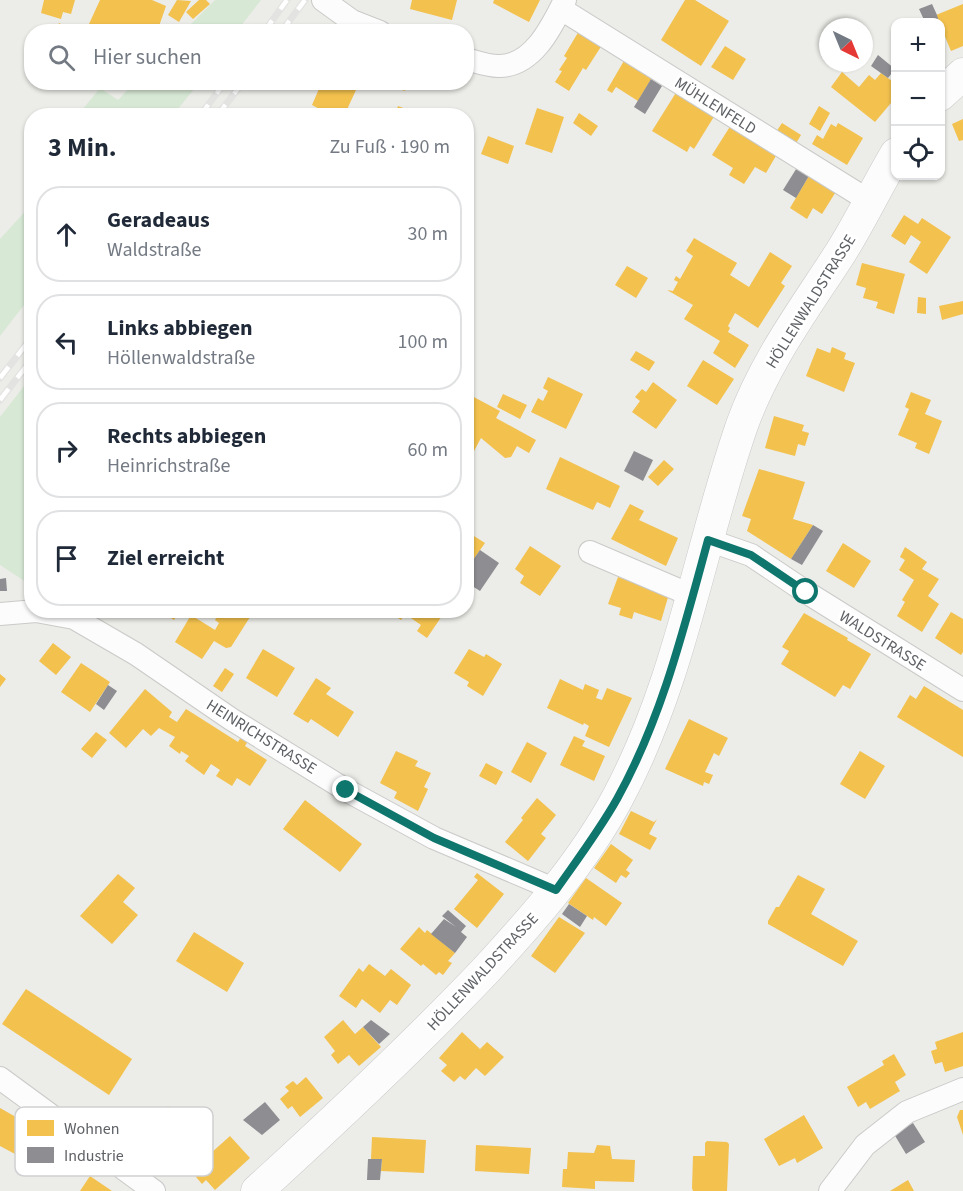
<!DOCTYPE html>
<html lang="de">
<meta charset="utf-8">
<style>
body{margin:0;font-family:"Source Sans 3",sans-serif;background:#f2f2f3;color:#1f2937}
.controls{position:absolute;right:18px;top:18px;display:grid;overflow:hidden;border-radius:12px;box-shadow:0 2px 4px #0004}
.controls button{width:54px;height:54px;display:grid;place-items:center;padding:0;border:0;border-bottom:2px solid #e0e1e3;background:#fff;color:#1f2937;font:30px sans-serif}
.compass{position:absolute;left:819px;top:18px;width:54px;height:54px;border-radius:50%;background:#fff;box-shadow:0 2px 4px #0004;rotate:137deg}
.stop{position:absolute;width:18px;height:18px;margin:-14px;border:4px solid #0f766e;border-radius:50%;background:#fff}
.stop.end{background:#0f766e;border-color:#fff;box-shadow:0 2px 6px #0008}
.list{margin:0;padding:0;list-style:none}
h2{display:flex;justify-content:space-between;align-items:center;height:78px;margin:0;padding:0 24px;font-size:26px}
h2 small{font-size:20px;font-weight:400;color:#747a83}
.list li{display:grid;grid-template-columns:39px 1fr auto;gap:18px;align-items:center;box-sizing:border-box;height:96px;margin:0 12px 12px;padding:0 12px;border:2px solid #e0e1e3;border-radius:24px}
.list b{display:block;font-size:22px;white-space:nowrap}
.list p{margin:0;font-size:20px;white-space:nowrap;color:#747a83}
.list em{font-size:20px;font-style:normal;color:#747a83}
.icon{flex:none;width:33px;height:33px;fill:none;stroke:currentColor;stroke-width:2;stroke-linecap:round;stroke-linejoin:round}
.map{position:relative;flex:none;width:963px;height:1191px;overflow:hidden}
.search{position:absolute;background:#fff;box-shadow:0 2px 4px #0004;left:24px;top:24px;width:450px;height:66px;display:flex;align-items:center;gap:15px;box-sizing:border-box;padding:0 21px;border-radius:24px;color:#747a83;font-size:22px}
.panel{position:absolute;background:#fff;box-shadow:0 2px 4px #0004;left:24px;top:108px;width:450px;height:510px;border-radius:24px}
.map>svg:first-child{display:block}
</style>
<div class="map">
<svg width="963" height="1191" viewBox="0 0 963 1191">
<rect width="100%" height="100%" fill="#ecece8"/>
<path fill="#d7e8d5" d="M215 0H261L237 31H184Z
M135 82 199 83 173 115H78L100 88 118 100Z
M31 205V296L0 336V239Z
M31 377 32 579 29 584 0 565V417Z"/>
<path fill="#f2c14e" d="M44 0H75L71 14 63 12 61 19 41 13Z
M100 0H152L166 6 157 32H105L89 24Z
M177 0 191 1 179 22 168 15Z
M199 0H206L210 4 193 19 186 12Z
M412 0H457L452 20 410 9Z
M494 0H540L529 22 493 3Z
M685 0H695L729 21 701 66 661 40Z
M963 4V46L951 51 936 15Z
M59 23 75 31 76 28 82 32H54Z
M579 31 602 45 586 70 583 68 569 91 555 82 562 71 559 70 567 58 564 56Z
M725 46 746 59 733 80 711 67Z
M625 59 653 76 638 101 616 87 612 93 607 90Z
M842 72 859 87 869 75 875 80 881 73 896 84V97L875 122 831 87Z
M322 82H340L356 90 344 116H333L312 105Z
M396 82H408L405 91 394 87Z
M677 91 715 115 694 149 690 146 687 152 652 131Z
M398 106 411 111 420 116H395Z
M819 106 830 113 820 131 809 124Z
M537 108 564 117 552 153 525 144Z
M579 113 598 126 591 136 573 123Z
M963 119V140L959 141 952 124Z
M782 123 801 135 795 145 776 132Z
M838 123 863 138 847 165 812 144 817 135 823 139 831 124 836 127Z
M731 125 777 154 766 173 755 167 744 184 729 175 733 168 712 155Z
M488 136 514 146 508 164 481 154Z
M810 174 837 190 822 214 813 208 807 219 790 208Z
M466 200 472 202 467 218H466Z
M904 215 918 224 922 218 951 237 927 274 909 262 921 242 911 235 905 245 891 236Z
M694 238 737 263 730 275 749 287 770 252 792 266 781 283 785 286 758 328 735 313 728 326 730 328 728 332 749 345 735 368 713 353 720 341 684 319 693 305 667 290 673 291 678 282 674 280 676 276 680 279 693 256 686 251Z
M862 263 905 274 894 314 876 308 878 302 863 298 866 288 856 285Z
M627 266 648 278 636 298 615 285Z
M918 297 926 298V314L917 313Z
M963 301V314L942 320 939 306Z
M832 347 846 353 844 359 855 363 844 392 806 376 817 348 830 353Z
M636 351 655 362 649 371 630 360Z
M703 360 734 379 717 405 687 386Z
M548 377 583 394 566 429 531 412 538 398 543 401 548 391 543 388Z
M653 382 677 400 656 429 632 412 640 401 635 397 642 389 646 392Z
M911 392 931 400 925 414 942 421 929 454 915 448 917 443 898 435 909 409 905 407Z
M503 394 527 405 520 419 497 407Z
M470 395 500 411 496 418 536 440 529 453 517 446 511 457 505 458 481 438 466 466V401Z
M774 416 804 425 802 431 809 433 805 446 798 444 795 456 765 448Z
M560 457 620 486 610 508 597 502 593 510 546 489Z
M664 460 674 469 658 486 648 477Z
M759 469 805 482 793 519 813 525 791 559 747 531 751 519 742 516Z
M630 504 644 511 639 520 678 538 666 566 611 539Z
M466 531 485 543 466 570Z
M843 543 871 561 854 588 826 571Z
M530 546 561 566 540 596 520 583 524 576 515 569Z
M905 547 927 562 922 569 939 579 928 596 939 604 922 632 897 616 905 602 902 600 914 580 899 570 905 560 900 557Z
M618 577 669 594 661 621 634 612 632 619 619 615 621 608 608 604Z
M159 610H180L174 620Z
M221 610H240L250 617 231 647 226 648 214 641 202 659 175 642 191 615 215 630 219 623 215 620Z
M394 610H446L427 638 417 631 421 625 405 614 401 620 392 614Z
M951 612 963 619V652L961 655 935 638Z
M804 613 848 638 847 640 871 654 850 689 843 685 835 697 781 664 789 651 782 647Z
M53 643 71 657 56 675 39 661Z
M263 649 295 668 277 697 246 678Z
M469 649 484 657 486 654 502 664 483 696 467 686 469 682 454 673Z
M81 663 110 682 90 712 61 692Z
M225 668 234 674 222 692 213 686Z
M0 674 6 679 0 687Z
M316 678 331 688 326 694 354 712 338 737 311 719 308 723 293 714Z
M560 679 583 690 585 684 599 690 596 698 602 700 607 688 632 698 609 747 585 736 589 726 584 723 583 725 547 708Z
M924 686 963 710V757L897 717 910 695 916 699Z
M145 689 172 712 169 717 177 722 186 709 238 742 241 737 248 741 245 746 267 760 250 786 237 778 232 786 216 776 220 770 211 764 204 775 185 761 189 756 181 751 180 754 169 746 175 737 159 728 151 736 143 729 126 748 109 733Z
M689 719 728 738 719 756 714 753 705 772 713 775 709 784 704 782 703 786 665 769Z
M96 732 107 740 92 758 81 749Z
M574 736 585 741 582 746 605 756 594 781 560 765Z
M527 742 547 753 531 783 511 772Z
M396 751 418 761 415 766 431 773 424 787 428 789 418 811 394 798 397 792 380 783Z
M860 751 885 766 865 799 840 784Z
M486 763 503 772 496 785 479 776Z
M537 798 556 815 541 834 546 838 528 861 505 842 523 820 521 818Z
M305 800 362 844 340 872 283 829Z
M631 811 654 822 657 819 649 834 657 838 650 850 619 834Z
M611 844 633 860 626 870 630 873 626 878 621 875 616 883 594 868Z
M477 873 504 894 477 928 454 909 478 880 474 877Z
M118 874 135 888 123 902 138 915 112 944 80 916Z
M798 875 825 889 811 914 858 941 843 966 768 924V921L776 907H779Z
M586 878 622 903 606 926 594 917 593 920 568 903Z
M559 917 585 933 555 973 531 956Z
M419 927 425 933 427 930 455 953 448 961 452 963 443 975 439 972 436 975 423 964 421 966 400 949Z
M194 932 244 963 227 992 176 961Z
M369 964 385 976 391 969 411 985 397 1005 390 1000 380 1013 362 999 356 1008 339 996 359 968 363 972Z
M26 989 132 1059 109 1095 2 1024Z
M343 1020 355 1034 363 1027 381 1047 359 1066 349 1055 338 1064 331 1055 335 1051 324 1037Z
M462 1032 480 1049 487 1042 504 1057 485 1076 476 1068 465 1080 460 1076 454 1082 441 1071 447 1065 439 1058Z
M963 1032V1066L945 1072 942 1062 935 1064 931 1051 937 1049 935 1042Z
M894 1054 906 1075 895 1082 900 1091 870 1109 866 1102 858 1107 847 1087 884 1065 882 1061Z
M306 1077 323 1098 300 1117 292 1106 288 1109 280 1099 289 1091 285 1087 293 1081 297 1085Z
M168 1106 193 1128 166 1158 141 1135Z
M0 1108 30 1125 15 1154 0 1146Z
M960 1110H963V1135L957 1117Z
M804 1115 823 1148 797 1163 795 1158 779 1166 764 1139Z
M230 1136 250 1158 215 1190 206 1180 202 1184 191 1171Z
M372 1137 426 1140 424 1173 381 1171 382 1159H371Z
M707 1141 727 1142 729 1144 727 1191H693L692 1188 693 1156H705V1143Z
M476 1145 531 1148 529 1174 475 1171Z
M597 1145 610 1146 612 1159 635 1160 634 1182 595 1181V1189L562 1187 563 1169H567L568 1152 594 1153Z
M90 1176 112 1191H80Z
M908 1180 914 1191H890Z"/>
<path fill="#8d8d92" d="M932 4 937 15 939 22H925L919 9Z
M878 55 895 69 888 78 871 66Z
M651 79 662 86 645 114 634 107Z
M798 166 810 174 796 198 783 190Z
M634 451 653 460 643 481 624 471Z
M813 525 823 531 802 565 791 559Z
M480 550 499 563 480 591 466 582V570Z
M6 578 7 591H0V579Z
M108 685 117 691 104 710 96 704Z
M569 904 587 916 580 927 562 914Z
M448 910 466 926 461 932 467 937 455 953 431 934 444 919 456 927 442 916Z
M371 1020 390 1034 379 1044 363 1027Z
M265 1102 280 1120 262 1135 243 1120Z
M913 1123 925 1142 906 1154 894 1134Z
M368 1159H382L380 1180H367Z"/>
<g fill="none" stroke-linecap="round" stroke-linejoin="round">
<defs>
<path id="street" d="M323 0 352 21 380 32
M561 9 871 202
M466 59C477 62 488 66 498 66 533 67 552 26 565 0
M708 540 751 555 806 592 963 690
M590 552 693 596
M0 614 36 611 74 618 136 654 231 719 346 790 434 838 556 890
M0 1078 154 1191
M830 1191 865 1145 907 1112 963 1089"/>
<path id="secondary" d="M940 95 963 74
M257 1191C336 1119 413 1047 486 970 535 917 584 861 618 797 681 679 699 549 742 425 765 361 805 308 841 252 861 220 877 186 896 154"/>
</defs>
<use href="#street" stroke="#cacac9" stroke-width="24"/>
<use href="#secondary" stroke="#c9cac9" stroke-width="33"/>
<use href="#street" stroke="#fcfcfc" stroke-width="22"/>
<use href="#secondary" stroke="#fcfcfc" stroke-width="32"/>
<defs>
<path id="rail" d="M264 32 287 0
M281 32 305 0
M200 116 225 82
M217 116 243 82
M0 378 32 337
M0 400 32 359"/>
</defs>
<use href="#rail" stroke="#e3e3e2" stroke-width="7"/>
<use href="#rail" stroke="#fff" stroke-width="4.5" stroke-dasharray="14" stroke-linecap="butt"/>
</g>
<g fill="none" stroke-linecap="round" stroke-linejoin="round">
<path stroke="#0f766e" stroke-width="8" d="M346 790 434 838 556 890C577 860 599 831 617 799 662 718 684 628 708 540L751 555 806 592"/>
</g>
<g text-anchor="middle" stroke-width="6" stroke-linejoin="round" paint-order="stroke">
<g font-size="16" fill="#5e6165" stroke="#fff">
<text transform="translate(716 105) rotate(32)" y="6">MÜHLENFELD</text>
<text transform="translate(810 301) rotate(-58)" y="6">HÖLLENWALDSTRASSE</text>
<text transform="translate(883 640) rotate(32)" y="6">WALDSTRASSE</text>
<text transform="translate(262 736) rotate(32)" y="6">HEINRICHSTRASSE</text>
<text transform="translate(482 971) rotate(-47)" y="6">HÖLLENWALDSTRASSE</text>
</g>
</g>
<rect x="15" y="1107" width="198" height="69" rx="9" fill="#fff" stroke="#cfd0d1" stroke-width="1.5"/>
<rect x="27" y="1120" width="27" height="16" fill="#f2c14e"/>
<rect x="27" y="1147" width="27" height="16" fill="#8d8d92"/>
<g font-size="16" fill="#5e6165">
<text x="64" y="1134">Wohnen</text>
<text x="64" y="1161">Industrie</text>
</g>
</svg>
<div class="controls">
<button>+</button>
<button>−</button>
<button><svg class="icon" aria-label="locate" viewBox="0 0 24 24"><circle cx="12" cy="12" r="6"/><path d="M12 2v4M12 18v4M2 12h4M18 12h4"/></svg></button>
</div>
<svg class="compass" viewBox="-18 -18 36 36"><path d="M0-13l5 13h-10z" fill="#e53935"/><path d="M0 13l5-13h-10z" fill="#747a83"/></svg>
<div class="stop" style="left:806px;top:592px"></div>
<div class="stop end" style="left:346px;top:790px"></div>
<div class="search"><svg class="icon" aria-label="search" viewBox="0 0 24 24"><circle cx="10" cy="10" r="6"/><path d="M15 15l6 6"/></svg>Hier suchen</div>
<section class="panel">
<h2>3 Min.<small>Zu Fuß · 190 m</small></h2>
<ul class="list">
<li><svg class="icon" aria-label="ahead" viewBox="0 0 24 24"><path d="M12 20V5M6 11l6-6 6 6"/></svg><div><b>Geradeaus</b><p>Waldstraße</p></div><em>30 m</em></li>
<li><svg class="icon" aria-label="left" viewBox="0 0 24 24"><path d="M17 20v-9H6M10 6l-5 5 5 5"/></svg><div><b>Links abbiegen</b><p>Höllenwaldstraße</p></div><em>100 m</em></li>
<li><svg class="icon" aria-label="right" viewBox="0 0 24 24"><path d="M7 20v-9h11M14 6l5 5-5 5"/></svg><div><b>Rechts abbiegen</b><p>Heinrichstraße</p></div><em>60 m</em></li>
<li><svg class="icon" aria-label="arrive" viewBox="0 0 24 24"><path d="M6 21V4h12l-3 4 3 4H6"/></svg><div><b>Ziel erreicht</b></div></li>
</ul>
</section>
</div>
